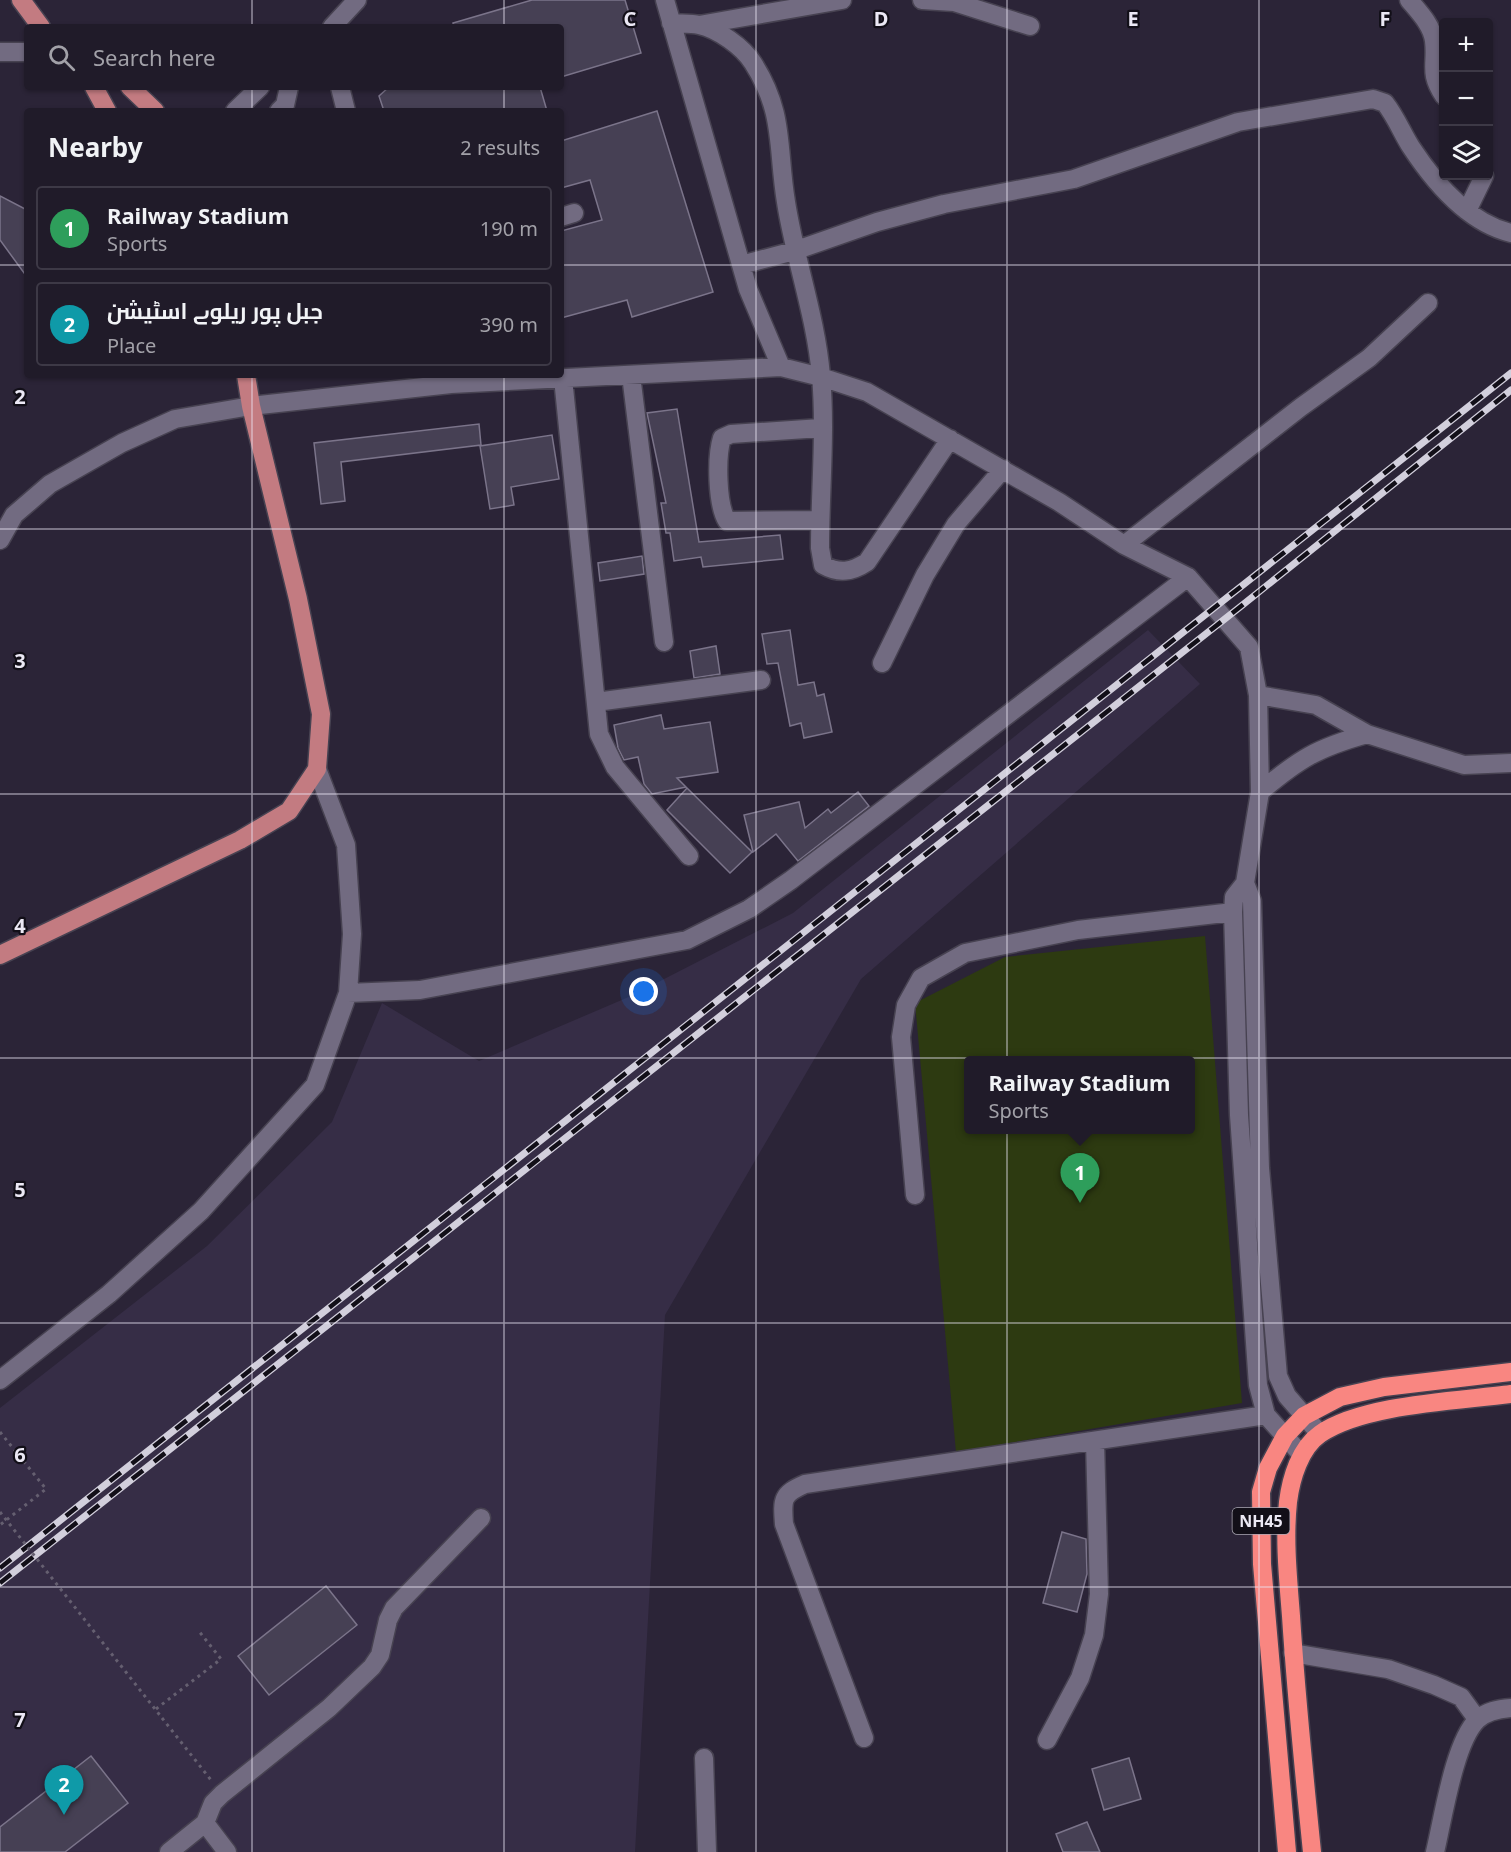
<!DOCTYPE html>
<meta charset="utf-8">
<style>
body{margin:0;font-family:"Noto Sans",Cairo,sans-serif;background:#282431;color:#f1f3f6}
.controls{position:absolute;right:18px;top:18px;display:grid;overflow:hidden;border-radius:6px;box-shadow:0 2px 4px #0004}
.controls button{width:54px;height:54px;display:grid;place-items:center;padding:0;border:0;border-bottom:2px solid #3d3946;background:#201b29;color:#f1f3f6;font:30px sans-serif}
.you{position:absolute;left:644px;top:992px;width:21px;height:21px;margin:-15px;border:4px solid #fff;border-radius:50%;background:#1a73e8;box-shadow:0 0 0 9px #1a73e833}
.badge{display:grid;place-items:center;width:39px;height:39px;border-radius:50%;background:#1a73e8;color:#fff;font-size:20px;font-weight:700}
.pin{position:absolute;translate:-50% -50px;filter:drop-shadow(0 2px 3px #0008)}
.pin::after{content:'';position:absolute;top:32px;width:21px;height:18px;background:inherit;clip-path:polygon(0 0,100% 0,50% 100%)}
.popup{position:absolute;left:964px;top:1056px;width:231px;height:78px;box-sizing:border-box;display:grid;place-content:center;border-radius:6px;background:#201b29;filter:drop-shadow(0 2px 4px #0005);font-size:20px;white-space:nowrap;color:#a2a1a8}
.popup b{font-size:22px;color:#f1f3f6}
.popup::after{content:'';position:absolute;left:50%;top:100%;margin-left:-12px;border:12px solid transparent;border-top-color:#201b29}
.list{margin:0;padding:0;list-style:none}
h2{display:flex;justify-content:space-between;align-items:center;height:78px;margin:0;padding:0 24px;font-size:26px}
h2 small{font-size:20px;font-weight:400;color:#a2a1a8}
.list li{display:grid;grid-template-columns:39px 1fr auto;gap:18px;align-items:center;box-sizing:border-box;height:84px;margin:0 12px 12px;padding:0 12px;border:2px solid #3d3946;border-radius:6px}
.list b{display:block;font-size:22px;white-space:nowrap}
.list p{margin:0;font-size:20px;white-space:nowrap;color:#a2a1a8}
.list em{font-size:20px;font-style:normal;color:#a2a1a8}
.icon{flex:none;width:33px;height:33px;fill:none;stroke:currentColor;stroke-width:2;stroke-linecap:round;stroke-linejoin:round}
.map{position:relative;flex:none;width:1511px;height:1852px;overflow:hidden}
.search{position:absolute;background:#201b29;box-shadow:0 2px 4px #0004;left:24px;top:24px;width:540px;height:66px;display:flex;align-items:center;gap:15px;box-sizing:border-box;padding:0 21px;border-radius:6px;color:#a2a1a8;font-size:22px}
.panel{position:absolute;background:#201b29;box-shadow:0 2px 4px #0004;left:24px;top:108px;width:540px;height:270px;border-radius:6px}
.map>svg:first-child{display:block}
</style>
<div class="map">
<svg width="1511" height="1852" viewBox="0 0 1511 1852">
<rect width="100%" height="100%" fill="#2b2437"/>
<path fill="#362d46" d="M1148 630 1200 684 861 979 665 1315 635 1852H0V1408L207 1246 332 1122 382 1003 479 1061 631 996 793 913Z"/>
<path fill="#2d3a11" fill-rule="evenodd" d="M1205 936 1242 1403 956 1452 915 1003 1005 957ZM969 1060H1191V1130H969Z"/>
<path fill="#464054" stroke="#7b748a" stroke-width="1.5" d="M532 0H625L641 53 561 77V27H454L453 23Z
M389 87H540L547 111H384L379 96Z
M657 111 713 292 632 317 627 300 561 318V231L602 220 590 180 561 188V141Z
M0 196 27 210V277L0 240Z
M677 409 699 542 780 535 783 559 703 567 701 557 674 561 670 533H666L661 503H666L647 413Z
M479 424 481 445 341 462 345 501 321 504 314 443Z
M552 435 559 479 511 487 514 505 490 509 480 446Z
M642 556 644 574 600 581 598 563Z
M790 630 798 685 814 682 817 696 824 694 832 732 804 738 801 723 790 726 778 663 767 664 762 634Z
M716 646 720 674 694 678 690 651Z
M661 715 664 729 710 722 718 772 677 778 686 787 652 794 644 784 638 757 624 760 618 748 614 725Z
M687 788 752 852 730 873 667 810Z
M858 792 869 806 798 861 776 834 753 852 744 815 799 802 805 828 828 809 831 813Z
M1062 1532 1086 1539 1087 1574 1077 1612 1043 1603Z
M326 1586 357 1625 269 1695 238 1656Z
M91 1756 128 1803 65 1852H0V1827Z
M1129 1758 1141 1799 1104 1810 1092 1769Z
M1087 1822 1100 1852H1063L1056 1834Z"/>
<g fill="none" stroke-linecap="round" stroke-linejoin="round">
<defs>
<path id="minor" d="M665 0 748 289 781 367
M922 0 954 2 1030 26
M1409 0C1419 12 1432 25 1434 41 1437 65 1428 72 1444 96
M671 23C680 24 690 23 699 25 718 29 743 47 753 63 785 113 777 148 786 202 795 260 816 317 821 376 826 432 820 491 820 548L823 565C839 574 852 572 867 562L950 439
M699 25 842 0
M332 27 357 0
M0 52H27
M340 87 346 111
M235 111 260 87
M279 111 285 105 289 87
M1467 211 1484 176
M561 217 574 213
M741 265 794 251 877 222 944 204 1074 179 1238 122 1373 99 1385 103C1396 117 1402 133 1411 147 1434 182 1469 223 1511 233
M631 375 664 642
M563 378 599 734 615 767 689 856
M820 520 727 521C717 505 716 457 722 438L731 434 821 428
M0 540 14 515 50 484 122 443 175 419 251 406 451 384 781 367 821 377 867 392 1059 502 1124 545 1188 577 1249 647 1258 695 1260 792 1245 883 1252 901 1260 1168 1278 1376 1287 1396 1320 1434
M1124 545 1301 407 1369 358 1428 303
M882 663 925 575 956 524 1003 469
M1258 695 1316 705 1367 734 1464 765 1511 763
M596 702 761 680
M1260 792C1299 759 1317 748 1367 734
M1245 883 1234 897 1233 912 1239 1115 1258 1385 1266 1415 1301 1454
M348 993 420 990 687 940 749 909 791 880 1188 577
M915 1195 901 1037 906 1005 921 978 965 953 1078 930 1233 912
M0 1380 109 1294 201 1211 315 1085 348 993 352 934 346 845 317 769
M1293 1653 1388 1669 1434 1685 1461 1697 1477 1719
M864 1738 784 1524C782 1499 782 1494 805 1484L1266 1415
M1047 1740 1080 1678 1094 1635 1099 1594 1095 1441
M704 1758 707 1852
M205 1823 213 1803 222 1794 329 1708 372 1667 380 1655 388 1620 394 1608 481 1518
M169 1852 205 1823 227 1852
M1435 1852C1443 1819 1454 1743 1477 1720 1486 1711 1499 1709 1511 1708"/>
<path id="major" d="M21 0 41 27
M94 87 107 111
M130 87 155 111
M0 955 240 840 289 811 317 769 321 714 298 599 251 406 246 375"/>
<path id="highway" d="M1287 1852 1262 1564 1261 1492 1268 1468 1285 1436 1304 1416 1340 1397 1384 1387 1511 1372
M1312 1852C1304 1773 1296 1695 1291 1616 1288 1578 1284 1539 1288 1502 1291 1478 1300 1448 1320 1434 1363 1404 1459 1401 1511 1394"/>
</defs>
<use href="#minor" stroke="#474251" stroke-width="21"/>
<use href="#major" stroke="#474251" stroke-width="21"/>
<use href="#highway" stroke="#474251" stroke-width="21"/>
<path stroke="#655f70" stroke-width="3" stroke-dasharray="3 4.5" stroke-linecap="butt" d="M0 1432 46 1489 0 1525
M156 1709 221 1659 198 1630
M162 1718 211 1780"/>
<use href="#minor" stroke="#726b81" stroke-width="18"/>
<use href="#major" stroke="#c37b81" stroke-width="18"/>
<use href="#highway" stroke="#f98681" stroke-width="18"/>
<defs>
<path id="rail" d="M0 1568 1511 373
M0 1583 1240 607 1511 390"/>
</defs>
<use href="#rail" stroke="#d2cfdc" stroke-width="7"/>
<use href="#rail" stroke="#120f18" stroke-width="4.5" stroke-dasharray="14" stroke-linecap="butt"/>
<path stroke="#655f70" stroke-width="3" stroke-dasharray="3 4.5" stroke-linecap="butt" d="M0 1512 162 1718"/>
</g>
<path fill="none" stroke="#ebe8f4" stroke-width="1.5" stroke-opacity="0.55" d="M252 0V27M504 0V27M756 0V1852M1007 0V1852M1259 0V1852M252 87V111M504 87V111M0 265H27M561 265H1511M252 375V1852M504 375V1852M0 529H1511M0 794H1511M0 1058H1511M0 1323H1511M0 1587H1511"/>
<g text-anchor="middle" stroke-width="4.5" stroke-linejoin="round" paint-order="stroke">
<rect fill="#120f18" stroke="#aaa7b2" stroke-width="1.5" x="1232.5" y="1508" width="57" height="26" rx="4.5"/>
<g font-size="16" font-weight="bold" fill="#ebe8f4">
<text x="1261" y="1527">NH45</text>
</g>
</g>
<g font-size="20" text-anchor="middle" font-weight="bold" fill="#ebe8f4" stroke="#120f18" stroke-width="4.5" stroke-linejoin="round" paint-order="stroke">
<text x="630" y="26">C</text>
<text x="881" y="26">D</text>
<text x="1133" y="26">E</text>
<text x="1385" y="26">F</text>
<text x="20" y="404">2</text>
<text x="20" y="668">3</text>
<text x="20" y="933">4</text>
<text x="20" y="1197">5</text>
<text x="20" y="1462">6</text>
<text x="20" y="1727">7</text>
</g>
</svg>
<div class="controls">
<button>+</button>
<button>−</button>
<button><svg class="icon" aria-label="layers" viewBox="0 0 24 24"><path d="M12 4l9 5-9 5-9-5zM3 14l9 5 9-5"/></svg></button>
</div>
<div class="you"></div>
<div class="pin badge" style="left:1080px;top:1203px;background:#2e9e5b">1</div>
<div class="popup"><b>Railway Stadium</b>Sports</div>
<div class="pin badge" style="left:64px;top:1815px;background:#0f9aa8">2</div>
<div class="search"><svg class="icon" aria-label="search" viewBox="0 0 24 24"><circle cx="10" cy="10" r="6"/><path d="M15 15l6 6"/></svg>Search here</div>
<section class="panel">
<h2>Nearby<small>2 results</small></h2>
<ul class="list">
<li><span class="badge" style="background:#2e9e5b">1</span><div><b>Railway Stadium</b><p>Sports</p></div><em>190 m</em></li>
<li><span class="badge" style="background:#0f9aa8">2</span><div><b>جبل پور ریلوے اسٹیشن</b><p>Place</p></div><em>390 m</em></li>
</ul>
</section>
</div>
